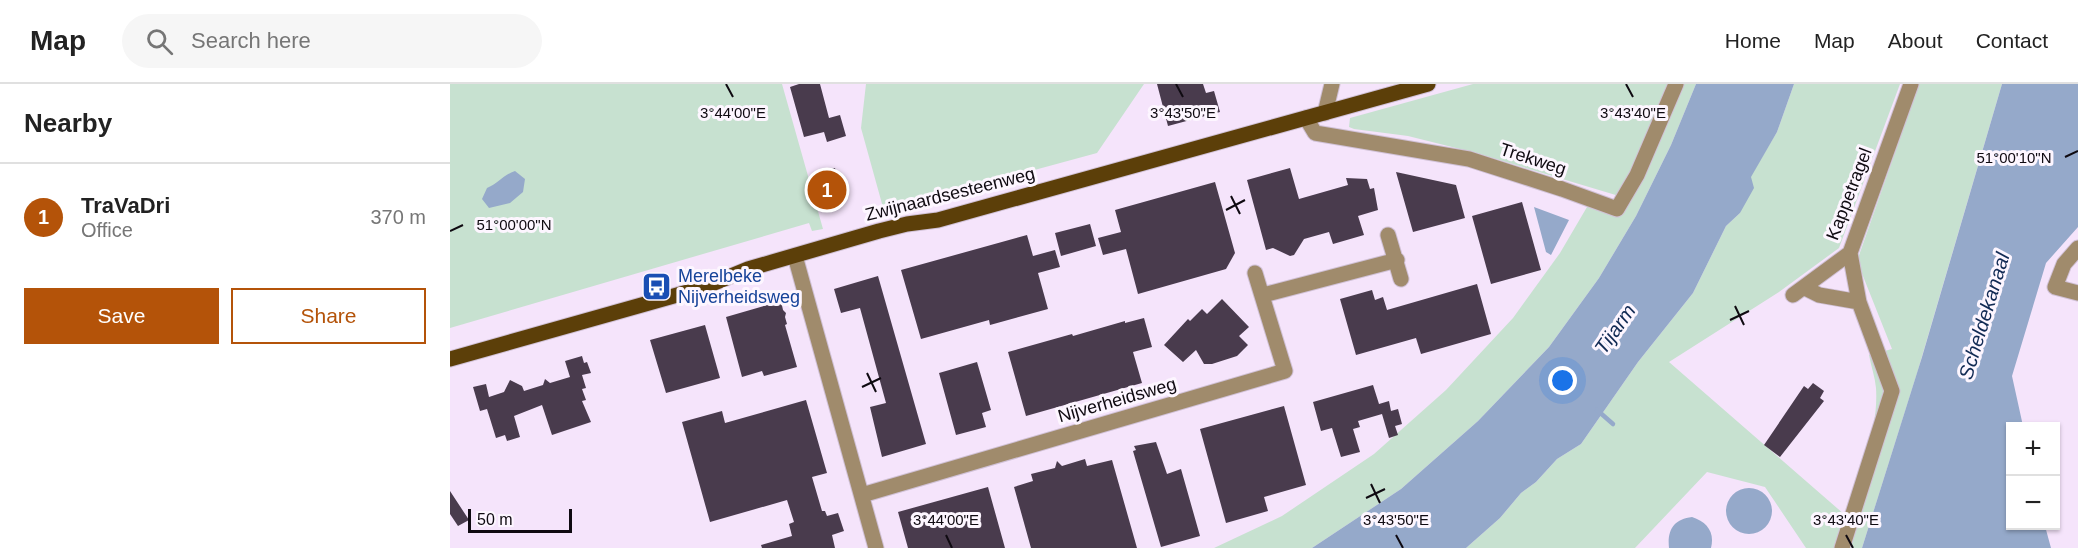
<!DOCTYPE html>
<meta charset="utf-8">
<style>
body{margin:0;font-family:Helvetica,sans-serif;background:#f6f6f6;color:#222}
.controls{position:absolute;right:18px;bottom:18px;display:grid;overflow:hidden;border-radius:0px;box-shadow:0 2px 4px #0004}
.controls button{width:54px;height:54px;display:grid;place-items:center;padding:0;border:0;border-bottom:2px solid #e0e0e0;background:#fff;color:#222;font:30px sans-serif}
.scale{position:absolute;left:18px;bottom:15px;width:104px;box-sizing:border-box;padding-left:6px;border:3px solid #0f0a11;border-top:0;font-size:16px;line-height:21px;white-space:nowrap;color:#0f0a11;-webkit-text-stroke:4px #fdf6ff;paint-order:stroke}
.you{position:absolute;left:1113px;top:297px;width:21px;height:21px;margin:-15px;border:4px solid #fff;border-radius:50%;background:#1a73e8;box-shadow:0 0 0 9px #1a73e833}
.badge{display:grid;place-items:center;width:39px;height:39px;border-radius:50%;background:#b45309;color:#fff;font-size:20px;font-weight:700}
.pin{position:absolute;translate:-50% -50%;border:3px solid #fff;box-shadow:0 2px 6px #0006}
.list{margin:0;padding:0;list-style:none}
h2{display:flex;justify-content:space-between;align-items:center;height:78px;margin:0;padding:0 24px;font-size:26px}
h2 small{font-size:20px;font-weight:400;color:#767676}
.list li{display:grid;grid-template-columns:39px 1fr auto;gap:18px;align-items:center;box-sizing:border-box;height:108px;padding:0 24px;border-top:2px solid #e0e0e0}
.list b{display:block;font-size:22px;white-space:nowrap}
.list p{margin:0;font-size:20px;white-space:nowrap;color:#767676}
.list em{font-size:20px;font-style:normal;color:#767676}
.actions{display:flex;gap:12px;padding:18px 24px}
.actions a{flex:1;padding:14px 0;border:2px solid #b45309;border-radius:0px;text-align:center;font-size:21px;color:#b45309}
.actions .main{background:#b45309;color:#fff}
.icon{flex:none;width:33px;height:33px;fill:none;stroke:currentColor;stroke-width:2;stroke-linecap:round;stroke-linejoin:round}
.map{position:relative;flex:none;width:1628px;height:464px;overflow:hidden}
header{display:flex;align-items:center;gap:36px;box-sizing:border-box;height:84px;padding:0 30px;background:#fff;border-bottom:2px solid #e0e0e0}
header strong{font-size:28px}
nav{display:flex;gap:33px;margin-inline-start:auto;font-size:21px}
.search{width:420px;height:54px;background:#f6f6f6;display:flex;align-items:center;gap:15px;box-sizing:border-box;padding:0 21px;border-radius:33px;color:#767676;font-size:22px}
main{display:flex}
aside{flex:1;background:#fff}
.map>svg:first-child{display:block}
</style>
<header>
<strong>Map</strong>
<div class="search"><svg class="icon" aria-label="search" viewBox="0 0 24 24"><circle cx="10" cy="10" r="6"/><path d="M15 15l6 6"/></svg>Search here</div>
<nav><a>Home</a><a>Map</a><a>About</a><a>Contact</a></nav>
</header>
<main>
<aside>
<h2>Nearby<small></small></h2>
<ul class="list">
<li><span class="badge">1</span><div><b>TraVaDri</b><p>Office</p></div><em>370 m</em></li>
</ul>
<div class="actions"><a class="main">Save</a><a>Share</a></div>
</aside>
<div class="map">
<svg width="1628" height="464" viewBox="0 0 1628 464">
<rect width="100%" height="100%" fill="#f5e4fb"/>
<path fill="#c7e1d0" d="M0 0H332L373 145 362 147 359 139 0 244Z
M416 0H694L647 69 434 127 411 44Z
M1023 0H1246L1221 61 1186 132 1149 194 1099 263 1028 337 951 405 862 464H764L832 432 924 370 996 306 1063 234 1110 169 1137 123 1166 121 1169 112 1026 69 958 52 904 45 899 43 900 34Z
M1344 0H1450L1389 164 1329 208 1219 278 1395 431C1408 391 1429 347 1426 304 1425 293 1421 282 1419 271L1442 265 1407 177 1469 0H1552L1468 286 1412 464H1356L1315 403 1257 388 1185 464H1016L1050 434 1071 409 1086 398 1107 375 1131 360 1188 278 1243 209 1276 142 1290 129 1300 93 1327 48Z"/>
<path fill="#95a9ca" d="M1246 0H1344L1327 48 1301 93 1304 104 1290 129 1276 142 1243 209 1188 278 1131 360 1107 375 1086 398 1071 409 1050 434 1016 464H862L951 405 1028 337 1099 263 1149 194 1186 132 1221 61Z
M1552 0H1628V143L1596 179 1562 292 1573 342H1560V442H1595L1601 464H1412L1472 273Z
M65 87 75 95 73 108 60 119 39 124 32 115 37 104C49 99 53 91 65 87Z
M1084 123 1119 136 1101 171 1096 168Z
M1276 427a23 23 0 1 1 46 0a23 23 0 1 1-46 0Z
M1242 433C1257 438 1265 448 1261 464H1219C1217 446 1224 435 1242 433Z"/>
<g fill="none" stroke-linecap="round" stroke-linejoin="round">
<path stroke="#95a9ca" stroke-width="4.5" d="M1147 326 1163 340"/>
</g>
<path fill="#493b4d" d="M349 0H370L379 34 390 31 396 52 377 58 374 48 354 53 340 3Z
M707 0H753L756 9 764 7 770 28 718 42Z
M385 84 393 115 374 121 367 90Z
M840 84 849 115 898 101 896 94 917 95 920 105 924 104 928 126 908 132 914 151 883 160 879 148 854 155 844 171 840 172 823 164 816 166 797 96Z
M946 88 1006 101 1015 134 963 148Z
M765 98 785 169 776 185 688 210 676 165 653 171 648 154 671 148 665 126Z
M1072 118 1091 186 1041 200 1022 132Z
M640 140 646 162 611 172 605 149Z
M577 151 583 172 605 166 610 183 588 189 598 225 540 241 539 236 471 255 451 186Z
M428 192 476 360 432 373 420 323 436 319 410 224 391 229 384 205Z
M1027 200 1041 250 971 270 966 254 906 271 890 215 922 206 925 216 933 213 937 226Z
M772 215 799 243 789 252 798 261 787 272 762 280H754L746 266 733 278 714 261 738 235 740 237 752 225 757 230Z
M331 217 333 226 336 229 335 233 337 240 335 241 347 283 314 292 312 287 292 293 276 233Z
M694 234 702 263 683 268 692 299 576 332 558 268 622 250 623 252 675 237V239Z
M255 241 270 294 216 309 200 256Z
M132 272 134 279 137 278 141 289 132 291 136 304 132 305 136 316 132 317 141 338 102 351 92 321 64 332 70 353 57 357 55 351 46 354 37 325 30 327 23 303 36 300 39 313 54 308 60 296 72 302 74 307 93 301 95 295 100 299 120 293 115 277Z
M527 278 541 326 532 329 536 343 506 351 489 289Z
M1363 299 1374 307 1370 314 1374 317 1330 373 1314 361 1354 302 1358 305Z
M923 301 929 320 939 317 941 327 948 325 952 340 945 342 948 351 939 354 932 330 908 337 910 343 903 345 910 368 891 373 882 344 871 347 863 318Z
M356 316 377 389 362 393 372 427H375L377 432 388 429 394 447 382 451 385 464H312L311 461 342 452 339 440 344 438 337 416 260 438 232 338 272 327 275 339Z
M834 322 856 401 814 413 818 427 776 439 750 345Z
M706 358 717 390 731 385 750 452 711 463 683 367 686 366 684 362Z
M635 375 637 382 662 376 687 464H581L564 403 583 397 581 390 605 384 607 377 612 382Z
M538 403 555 464H458L448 428Z
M0 407 19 436 8 442 0 430Z"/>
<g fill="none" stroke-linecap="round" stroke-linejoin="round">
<defs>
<path id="minor" d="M875 29 882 0
M856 34 865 49 1019 75 1112 105 1167 125 1187 91 1226 0
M938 151 951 195
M1628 164 1614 180 1605 203 1628 209
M345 172 426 464
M1355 204 1369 211 1409 218
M813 211 947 176
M1343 211 1400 169 1461 0
M412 411 835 287 805 189
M1392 464 1442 307 1409 218 1400 169"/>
<path id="major" d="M0 275 252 204 298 185 429 147 457 140 488 136 978 0"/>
</defs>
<use href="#minor" stroke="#d0c1d6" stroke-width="17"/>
<use href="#major" stroke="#d0c1d6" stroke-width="17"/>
<use href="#minor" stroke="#a08b6c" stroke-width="15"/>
<use href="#major" stroke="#5c3f09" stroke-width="15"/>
</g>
<path fill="none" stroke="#0f0a11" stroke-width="2" d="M276 0 283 13M726 0 733 13M1176 0 1183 13M1615 73 1628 67M781 112 790 130M776 126 795 116M0 147 13 141M1285 222 1294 241M1280 236 1299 227M417 289 426 308M412 303 431 294M921 400 930 419M916 414 935 405M496 451 502 464M946 451 953 464M1396 451 1403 464"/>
<defs>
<symbol id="bus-square" viewBox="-11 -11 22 22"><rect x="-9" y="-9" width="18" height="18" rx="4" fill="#1a4fb4" stroke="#fdf6ff"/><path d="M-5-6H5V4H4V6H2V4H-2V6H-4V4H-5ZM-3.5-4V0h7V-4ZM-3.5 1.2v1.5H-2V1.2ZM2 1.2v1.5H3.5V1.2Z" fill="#fff"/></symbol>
</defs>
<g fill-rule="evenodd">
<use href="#bus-square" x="190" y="186" width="33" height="33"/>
</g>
<g text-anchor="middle" stroke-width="6" stroke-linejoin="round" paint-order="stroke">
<g font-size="18" fill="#0f0a11" stroke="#fdf6ff">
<text transform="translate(1083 75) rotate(18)" y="6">Trekweg</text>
<text transform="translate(500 110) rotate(-14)" y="6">Zwijnaardsesteenweg</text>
<text transform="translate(1399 110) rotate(-69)" y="6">Kappetragel</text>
<text transform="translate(667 316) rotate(-16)" y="6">Nijverheidsweg</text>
</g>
<g font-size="18" fill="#164399" stroke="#fdf6ff" text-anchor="start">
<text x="228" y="198">Merelbeke<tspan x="228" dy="21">Nijverheidsweg</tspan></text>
</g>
<g font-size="20" font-style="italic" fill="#112a54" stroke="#fdf6ff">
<text transform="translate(1534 232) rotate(-73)" y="7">Scheldekanaal</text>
<text transform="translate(1165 245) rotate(-55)" y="7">Tijarm</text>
</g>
</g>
<g font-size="15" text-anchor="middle" fill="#0f0a11" stroke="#fdf6ff" stroke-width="6" stroke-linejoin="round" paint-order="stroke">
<text x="283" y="34">3°44'00"E</text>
<text x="733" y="34">3°43'50"E</text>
<text x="1183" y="34">3°43'40"E</text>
<text x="1564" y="79">51°00'10"N</text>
<text x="64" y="146">51°00'00"N</text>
<text x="496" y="441">3°44'00"E</text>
<text x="946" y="441">3°43'50"E</text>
<text x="1396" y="441">3°43'40"E</text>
</g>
</svg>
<div class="controls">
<button>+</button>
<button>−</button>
</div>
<div class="scale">50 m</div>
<div class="you"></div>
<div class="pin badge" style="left:377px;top:106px">1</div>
</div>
</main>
